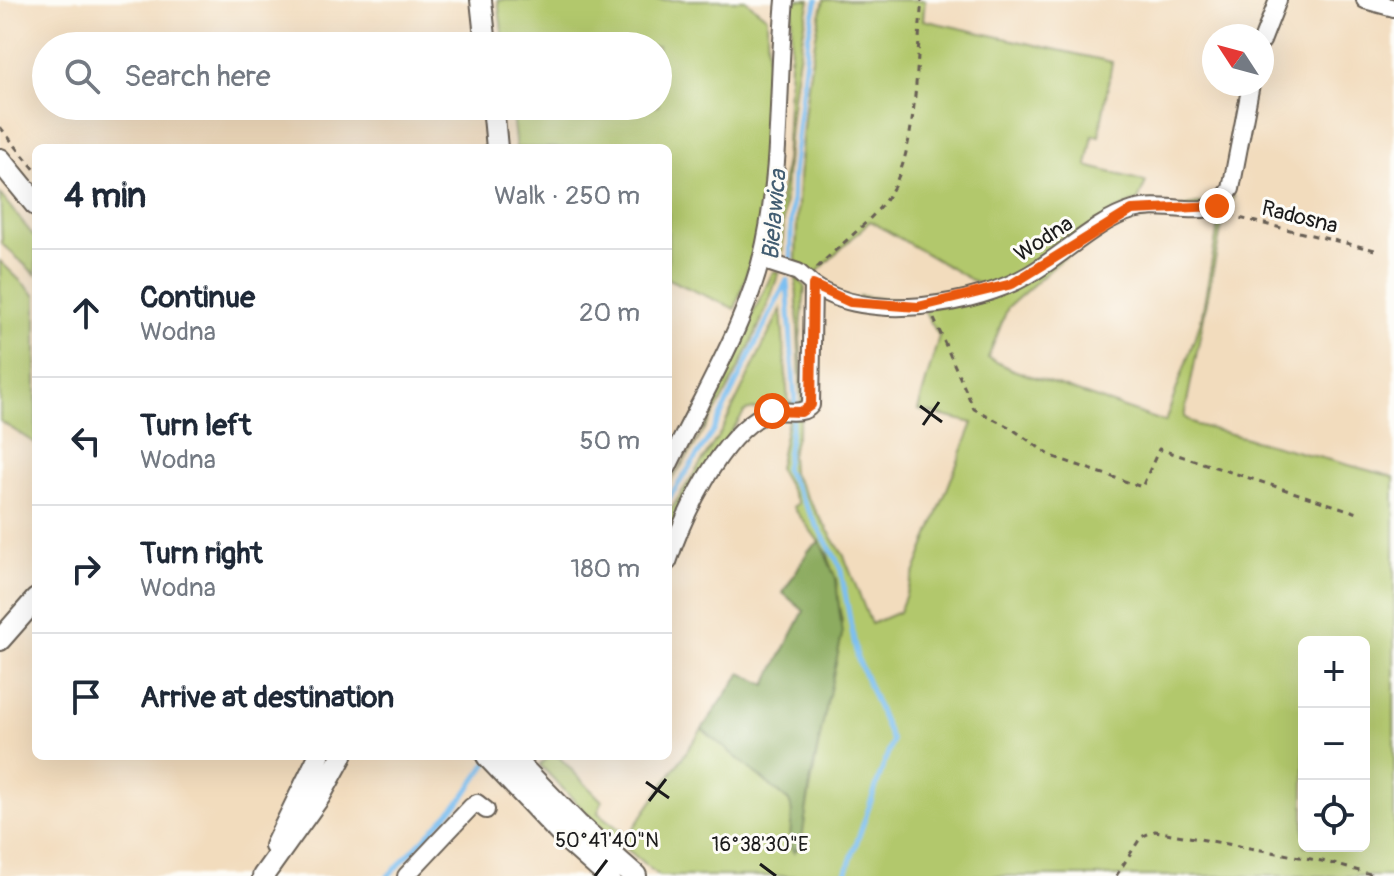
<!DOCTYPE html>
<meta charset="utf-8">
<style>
body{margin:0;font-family:Pangolin,sans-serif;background:#f2f2f3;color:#1f2937}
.controls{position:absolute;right:24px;bottom:24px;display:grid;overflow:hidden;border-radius:12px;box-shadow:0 8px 32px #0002}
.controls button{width:72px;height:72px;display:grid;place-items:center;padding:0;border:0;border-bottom:2px solid #e0e1e3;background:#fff;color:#1f2937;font:40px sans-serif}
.compass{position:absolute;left:1202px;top:24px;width:72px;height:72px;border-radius:50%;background:#fff;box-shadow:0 8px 32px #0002;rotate:306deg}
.stop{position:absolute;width:24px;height:24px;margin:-18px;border:6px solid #ea580c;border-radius:50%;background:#fff}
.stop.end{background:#ea580c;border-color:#fff;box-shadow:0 2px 8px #0008}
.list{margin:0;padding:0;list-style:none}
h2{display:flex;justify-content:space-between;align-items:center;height:104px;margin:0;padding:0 32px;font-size:34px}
h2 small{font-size:26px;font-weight:400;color:#747a83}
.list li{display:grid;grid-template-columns:52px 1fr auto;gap:24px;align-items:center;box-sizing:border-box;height:128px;padding:0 32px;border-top:2px solid #e0e1e3}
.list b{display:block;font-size:30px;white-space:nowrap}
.list p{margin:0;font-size:26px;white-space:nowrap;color:#747a83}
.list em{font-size:26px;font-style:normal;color:#747a83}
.icon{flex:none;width:44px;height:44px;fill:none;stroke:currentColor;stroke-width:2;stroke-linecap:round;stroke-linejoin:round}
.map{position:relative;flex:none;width:1394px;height:876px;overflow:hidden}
.search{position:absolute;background:#fff;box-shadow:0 8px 32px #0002;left:32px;top:32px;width:640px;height:88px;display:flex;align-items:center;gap:20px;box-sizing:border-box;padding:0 28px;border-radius:44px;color:#747a83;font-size:30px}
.panel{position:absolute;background:#fff;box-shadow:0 8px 32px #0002;left:32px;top:144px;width:640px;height:616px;border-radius:12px}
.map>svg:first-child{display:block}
</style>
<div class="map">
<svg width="1394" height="876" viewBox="0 0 1394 876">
<rect width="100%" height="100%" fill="#fdfcf7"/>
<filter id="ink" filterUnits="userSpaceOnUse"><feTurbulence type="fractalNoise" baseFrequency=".0125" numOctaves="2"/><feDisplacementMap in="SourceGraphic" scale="16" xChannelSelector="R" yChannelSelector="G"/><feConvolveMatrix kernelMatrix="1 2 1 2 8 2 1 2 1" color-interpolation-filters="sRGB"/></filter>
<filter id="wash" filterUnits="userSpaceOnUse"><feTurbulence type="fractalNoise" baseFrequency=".006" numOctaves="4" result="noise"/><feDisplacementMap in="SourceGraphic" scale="32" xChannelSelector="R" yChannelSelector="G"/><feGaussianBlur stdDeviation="1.8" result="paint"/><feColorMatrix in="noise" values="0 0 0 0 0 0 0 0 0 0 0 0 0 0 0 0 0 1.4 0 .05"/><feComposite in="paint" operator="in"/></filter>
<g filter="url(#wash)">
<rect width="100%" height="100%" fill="#f2dcbd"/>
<path fill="#b2c86c" stroke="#677244" stroke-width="2" fill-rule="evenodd" d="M498 0H745L767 17 769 134 761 231 735 309 668 279V148H516L511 106H658V46H504Z
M793 0H810C790 85 785 175 782 261L774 256 773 247 785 166Z
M824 0H925L923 20 1112 62 1099 136 1093 135 1087 166 1146 182 1138 200C1129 205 1119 208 1111 214 1079 236 1048 263 1013 279 967 301 909 306 860 299L859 296 904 301 983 287 870 221 815 274 796 261C798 175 803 83 824 0Z
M0 194 36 239V275L2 244Z
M1234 197 1221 230 1184 417 1197 425 1394 477V876H659L598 825 540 765 549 756H558L602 801 598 813 628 836 702 729 789 801 793 809 790 847 799 849 842 620 828 554 793 507 798 503 778 468 789 415 801 418 791 455 792 473 844 556 871 624 899 612 973 423 918 410 939 336 923 309 998 293 1103 231 1060 261 1008 307 988 358 1013 370 1165 422 1201 320 1218 226 1216 215 1129 220 1128 217ZM1304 642H1364V846H1304Z
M0 261 36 296V444L0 421Z
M773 272H779C755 348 713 421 668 485L702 433 724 373Z
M796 277 805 286 800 339 804 403 801 406 774 405 745 411 683 504 668 540 670 511 722 430 781 309 788 402 801 404Z"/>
<path fill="#8dac60" stroke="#54643e" stroke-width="2" d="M820 541 836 579 842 635 811 778 802 840 794 853C784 839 797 817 789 801L702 729 741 673 766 685 804 611 783 593 809 550Z"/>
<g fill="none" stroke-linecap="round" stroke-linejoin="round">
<path stroke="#7bbff1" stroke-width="5" d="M790 265 793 174 808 37 817 0
M787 280 795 403 785 469 840 566 857 657 892 741 845 876
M668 500 712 433 786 282
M388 876 462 799 487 763"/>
</g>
</g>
<g filter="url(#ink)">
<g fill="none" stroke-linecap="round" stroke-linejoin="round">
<defs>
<path id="minor" d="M1365 0 1394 8
M1262 41 1278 0
M813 285C866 324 976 306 1030 274 1063 255 1096 221 1133 210 1161 202 1191 215 1218 206L1231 189 1251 84
M668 467C702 395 749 321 765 243 782 162 777 82 785 0
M668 562C683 516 720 436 765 414 780 407 801 418 811 405L813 285 798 272 761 260
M406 876 471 807 477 803 486 810"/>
<path id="tertiary" d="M481 0 486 46
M493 106 497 148
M0 640 36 599
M275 846 319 756
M263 876 320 796 342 756"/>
<path id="secondary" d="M0 160 36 204
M488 756 563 835 609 876
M510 756 577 825 635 876"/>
</defs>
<use href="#minor" stroke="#675f54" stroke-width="20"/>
<use href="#tertiary" stroke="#675f54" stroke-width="24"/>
<use href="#secondary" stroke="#675f54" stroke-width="26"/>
<path stroke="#675f54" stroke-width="3" stroke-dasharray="6 6" stroke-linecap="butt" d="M0 127 36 171
M1231 212 1235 217 1375 250
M817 268C839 245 869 224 887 198 919 153 916 55 922 0
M934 319 974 409 1011 428 1051 456 1142 487 1159 449 1361 514
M1116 876 1141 837 1155 831 1322 861 1378 876"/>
<use href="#minor" stroke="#fff" stroke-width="16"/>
<use href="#tertiary" stroke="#fff" stroke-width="20"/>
<use href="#secondary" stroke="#fff" stroke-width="22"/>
</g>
</g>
<g fill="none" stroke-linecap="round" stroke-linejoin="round" filter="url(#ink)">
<path stroke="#ea580c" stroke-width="10" d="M772 411 801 412 811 405 813 285 850 302 918 307 1012 284 1132 210 1217 206"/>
</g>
<path fill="none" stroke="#1c1c1c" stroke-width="3" d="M920 406 942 422M923 425 939 402M646 782 669 798M649 801 666 779M760 864 776 876M595 876 607 860"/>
<g text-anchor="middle" stroke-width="6" stroke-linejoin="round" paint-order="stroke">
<g font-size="22" fill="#1c1c1c" stroke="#fdfcf7">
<text transform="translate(1300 216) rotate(14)" y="8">Radosna</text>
<text transform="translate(1043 238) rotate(-33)" y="8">Wodna</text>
</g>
<g font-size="24" font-style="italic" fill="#425d71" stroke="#fdfcf7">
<text transform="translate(774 215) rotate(-85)" y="8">Bielawica</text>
</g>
</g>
<g font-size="20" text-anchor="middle" fill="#1c1c1c" stroke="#fdfcf7" stroke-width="6" stroke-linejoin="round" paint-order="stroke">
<text x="607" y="847">50°41'40"N</text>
<text x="760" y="851">16°38'30"E</text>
</g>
</svg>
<div class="controls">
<button>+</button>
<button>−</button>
<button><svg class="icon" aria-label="locate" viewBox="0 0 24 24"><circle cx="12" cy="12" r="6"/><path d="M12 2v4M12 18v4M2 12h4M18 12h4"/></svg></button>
</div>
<svg class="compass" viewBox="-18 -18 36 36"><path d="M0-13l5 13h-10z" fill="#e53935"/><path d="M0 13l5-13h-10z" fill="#747a83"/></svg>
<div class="stop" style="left:772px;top:411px"></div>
<div class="stop end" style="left:1217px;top:206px"></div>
<div class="search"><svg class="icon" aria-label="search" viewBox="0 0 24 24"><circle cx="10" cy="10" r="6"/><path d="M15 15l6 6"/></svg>Search here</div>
<section class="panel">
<h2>4 min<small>Walk · 250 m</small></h2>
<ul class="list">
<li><svg class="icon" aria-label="ahead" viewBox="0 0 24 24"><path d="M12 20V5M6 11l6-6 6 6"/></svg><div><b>Continue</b><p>Wodna</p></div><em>20 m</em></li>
<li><svg class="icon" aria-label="left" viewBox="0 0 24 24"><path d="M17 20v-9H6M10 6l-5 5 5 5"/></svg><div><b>Turn left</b><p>Wodna</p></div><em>50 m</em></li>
<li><svg class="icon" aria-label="right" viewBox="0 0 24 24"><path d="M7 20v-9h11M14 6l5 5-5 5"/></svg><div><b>Turn right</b><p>Wodna</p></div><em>180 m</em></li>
<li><svg class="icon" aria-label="arrive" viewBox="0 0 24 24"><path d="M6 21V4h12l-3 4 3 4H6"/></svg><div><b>Arrive at destination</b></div></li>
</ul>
</section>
</div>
